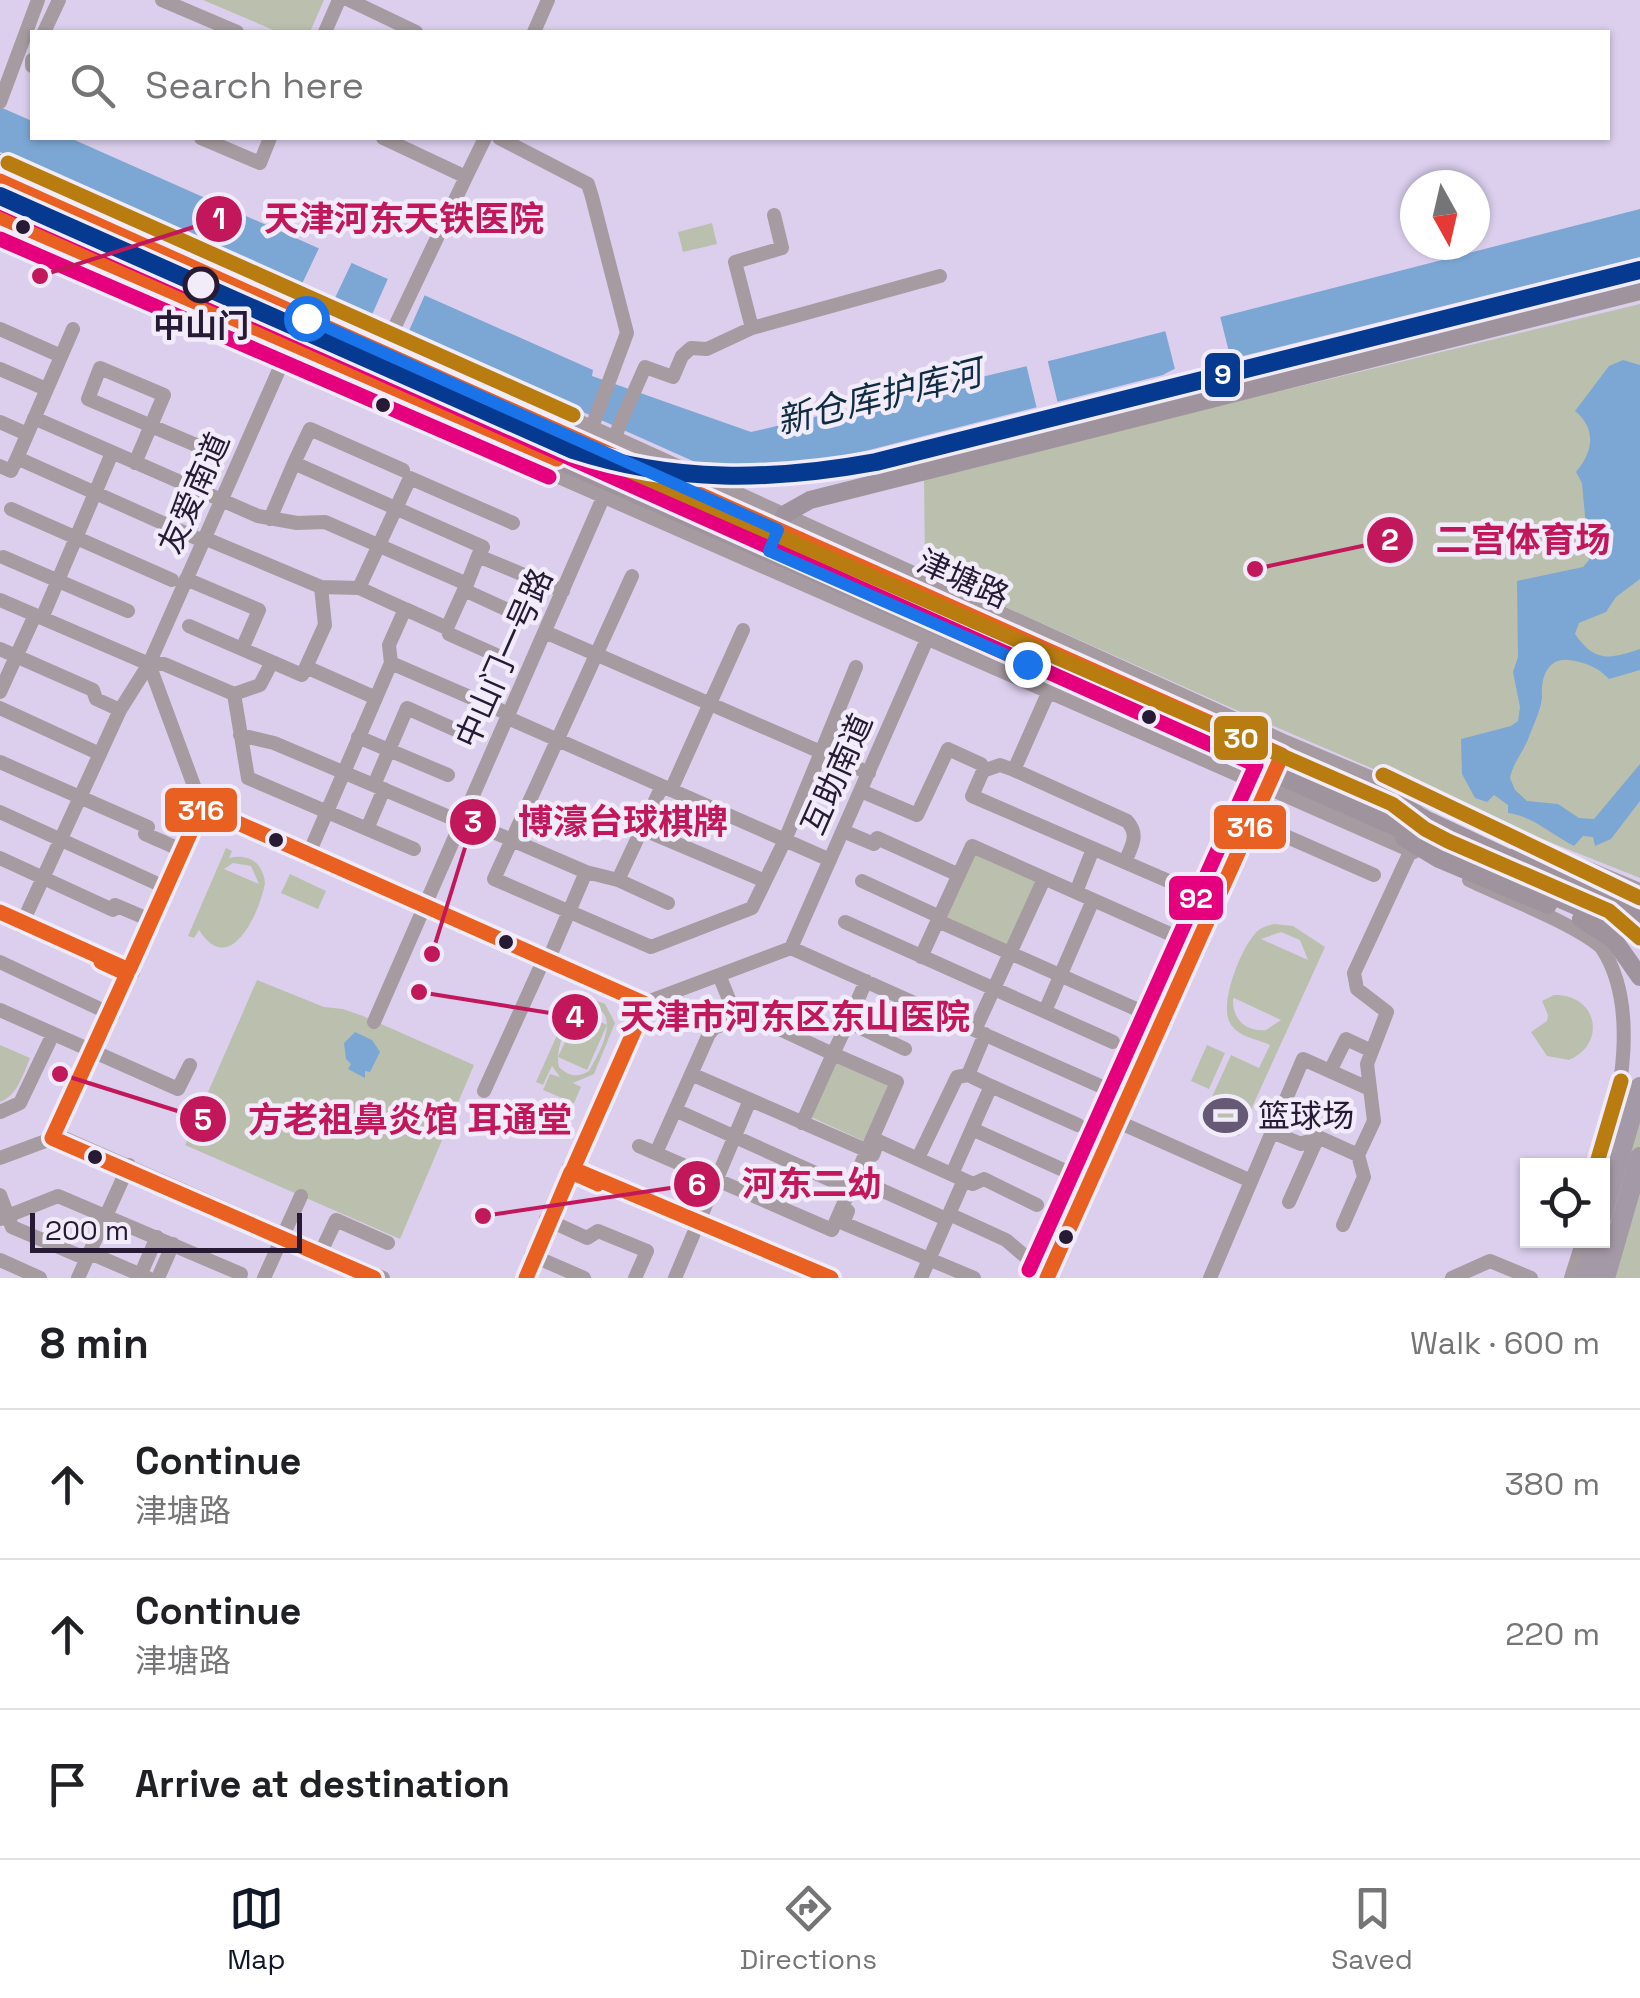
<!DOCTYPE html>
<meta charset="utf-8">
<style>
body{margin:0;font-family:"Space Grotesk","Noto Sans SC",sans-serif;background:#f6f6f6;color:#202124}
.controls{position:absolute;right:30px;bottom:30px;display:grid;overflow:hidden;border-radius:0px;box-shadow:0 2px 8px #0004}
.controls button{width:90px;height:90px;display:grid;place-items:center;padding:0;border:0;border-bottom:2px solid #e0e0e0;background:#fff;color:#202124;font:50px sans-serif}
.compass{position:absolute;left:1400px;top:170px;width:90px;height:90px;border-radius:50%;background:#fff;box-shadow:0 2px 8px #0004;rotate:172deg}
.scale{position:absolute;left:30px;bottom:25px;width:272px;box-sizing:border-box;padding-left:10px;border:5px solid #261a34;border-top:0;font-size:28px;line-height:35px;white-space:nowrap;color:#261a34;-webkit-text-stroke:8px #f2ecfa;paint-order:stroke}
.stop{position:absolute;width:30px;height:30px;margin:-22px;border:8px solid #1a73e8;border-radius:50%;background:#fff}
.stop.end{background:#1a73e8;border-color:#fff;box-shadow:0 2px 10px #0008}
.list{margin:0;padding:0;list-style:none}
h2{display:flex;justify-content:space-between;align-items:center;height:130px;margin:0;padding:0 40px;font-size:42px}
h2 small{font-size:32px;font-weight:400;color:#757577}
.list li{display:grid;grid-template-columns:65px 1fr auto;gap:30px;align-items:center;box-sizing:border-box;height:150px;padding:0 40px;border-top:2px solid #e0e0e0}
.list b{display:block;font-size:38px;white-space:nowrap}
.list p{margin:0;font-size:32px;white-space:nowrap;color:#757577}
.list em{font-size:32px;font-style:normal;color:#757577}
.icon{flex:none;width:55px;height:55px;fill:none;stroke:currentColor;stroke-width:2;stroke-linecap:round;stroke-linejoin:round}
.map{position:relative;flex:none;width:1640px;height:1278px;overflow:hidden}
.search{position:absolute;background:#fff;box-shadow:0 2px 8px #0004;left:30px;right:30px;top:30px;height:110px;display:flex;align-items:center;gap:25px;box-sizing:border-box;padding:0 35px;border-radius:0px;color:#757577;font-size:38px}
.sheet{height:580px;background:#fff}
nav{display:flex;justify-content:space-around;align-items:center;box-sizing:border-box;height:140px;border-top:2px solid #e0e0e0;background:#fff;font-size:28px;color:#757577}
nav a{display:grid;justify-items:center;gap:5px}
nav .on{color:#111827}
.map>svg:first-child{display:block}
</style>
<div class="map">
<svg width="1640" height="1278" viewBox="0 0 1640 1278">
<rect width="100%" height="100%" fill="#dbcfed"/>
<path fill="#bbc0ae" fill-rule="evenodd" d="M203 0H324L310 32H278Z
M712 223 717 244 683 252 678 232Z
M1640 304V878L1469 810 1236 710 925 571 924 477Z
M226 848 232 851 229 858C249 853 263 863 265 883 260 912 230 979 199 930L194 938 188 936ZM233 863 251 866 259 884 224 869Z
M973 852 1038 881 1008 949 943 920Z
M290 874 326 891 318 909 281 893Z
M1274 924 1293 926 1325 947 1239 1136 1202 1119 1231 1055 1259 1068 1270 1045C1256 1038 1239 1038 1230 1023 1219 1004 1240 951 1254 935 1259 928 1266 926 1274 924ZM1281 932 1300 940 1308 960 1261 939ZM1233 999 1234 998 1281 1020 1266 1030C1246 1032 1232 1019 1233 999Z
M257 980 324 1007 343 1009 363 1016 474 1065 400 1239 185 1145Z
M575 995 580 997 579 1002 592 999 605 1004 615 1023 594 1074 573 1083 581 1087 574 1103 543 1090 550 1074 560 1077 552 1066 543 1085 536 1082ZM587 1006C624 1009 600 1052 589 1071 578 1078 568 1076 559 1067 554 1048 569 1014 587 1006Z
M1554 995C1598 994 1607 1044 1569 1060L1547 1056 1531 1032 1547 1021 1548 1015 1542 1001Z
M579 1012 607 1025 587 1070 558 1057Z
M0 1045 30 1058C23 1074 18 1095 0 1102Z
M1207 1045 1225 1053 1209 1089 1191 1081Z
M836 1060 894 1086 868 1143 811 1117Z
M1640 1095V1278H1591Z"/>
<path fill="#7ca7d4" d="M0 107 32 121V138H70L593 370 592 376 751 432 1057 359 1640 209V257L1239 357C1219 350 1182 364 1163 375L826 461C788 468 751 475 713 470L0 152Z
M1623 360 1640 365V579L1616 597 1606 612 1579 623 1575 634C1595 663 1610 659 1640 649V670L1609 679C1600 669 1586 662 1569 660 1547 658 1541 678 1542 696 1542 707 1534 724 1530 734 1525 750 1513 762 1510 778L1515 790 1527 801 1558 804 1579 818 1594 819 1640 764V801L1611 839 1595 846 1593 837 1583 836 1574 846C1551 834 1532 816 1508 813V805L1494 795 1487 802 1475 798 1462 774 1461 739 1511 726 1518 721 1520 707 1513 672 1518 657 1517 581 1583 567 1589 560 1582 483 1576 472C1593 452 1597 429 1575 411L1609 366Z
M355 1032 372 1040 380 1052 370 1072 365 1071V1078L348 1069 351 1064 346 1059 344 1043Z"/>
<path fill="#dbcfed" d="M320 246 353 260 334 300 301 286Z
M390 274 427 290 408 333 371 317Z
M1220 316 1231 360 1176 373 1165 330Z
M1047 358 1058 404 1037 409 1026 364Z"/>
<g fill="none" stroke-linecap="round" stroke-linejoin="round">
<path stroke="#b7abc8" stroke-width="18" stroke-dasharray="18 9" stroke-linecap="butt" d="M153 251 258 298
M141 278 247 324"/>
<path stroke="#a59ba1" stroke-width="14" d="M162 0 237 32
M349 0 416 32
M44 32 59 0
M325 32 339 0
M534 32 548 0
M32 60V66
M0 102 38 0
M201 138 260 163 270 138
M383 138 466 177 388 341
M499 138 588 184 592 197 627 333 589 435
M0 161 238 267
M466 177 485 138
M0 232 1414 852
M252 273 1286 742 1640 890
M752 328 735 262 782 248 774 215
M0 329 61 356
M73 329 17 458 203 541
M0 369 46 389
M34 418 258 516 297 523 325 522 467 584 464 590 521 616
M0 422 27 434
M135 463 164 395 100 368 88 399 203 448
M294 463 310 429 403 470
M0 466 11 471 17 458
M602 478 619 426 645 367 673 377 682 356 691 348 707 349 752 328 940 276
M11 509 172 580
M270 519 294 463 483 547 478 556 563 591
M204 538 321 587 325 625 306 667 376 698
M3 557 128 611
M632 576 494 879 651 947 752 908 785 840 856 667
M186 579 259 610 242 649
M467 584 478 556
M321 587 359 588
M0 600 149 664H164L234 694 248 778 414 849
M405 609 447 628 464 590
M42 618 112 453
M189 626 302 675 306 667
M447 628 449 634 496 655
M545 632 869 773
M0 649 93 690 96 699 120 710
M391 663 389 645 405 609 359 588 410 478 513 523
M149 664 204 813
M0 692 35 615
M234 694 260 685 272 662
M0 708 100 754
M508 718 830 860
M240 735 274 743 461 822
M358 737 448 775
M0 762 148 827 145 834 186 852
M1014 770 1052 684
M374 785 407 708 465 734
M671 790 743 630
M861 791 917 815 948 749 981 764
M202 807 646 1004
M0 812 169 889
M463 819 586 872 618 880 668 903
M1249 820 1374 875
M367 829 384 789
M642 829 765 881
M843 831 874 844 877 838 959 875
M0 858 113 910 115 905 155 922
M307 858 391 663 509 714
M1125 862C1131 847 1140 835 1127 821L1014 770 1000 765 983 771 972 796 1187 889 1185 894 1214 907
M618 880 662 786
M1469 880C1504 897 1573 923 1601 947 1640 1004 1621 1097 1602 1166
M862 881 940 917
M1076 892 1093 849
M0 912 133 972
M938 921 1163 1021
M845 922 1113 1042
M21 926 120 710 149 664 286 354
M791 948 1127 1098
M791 948 932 628
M921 957 972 846 1197 946
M0 962 113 1015
M547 963 586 872
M719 975 737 1019 768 1008 775 1027 833 1054 848 1022 905 1049
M639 1005 791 948
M0 1010 178 1089 190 1065
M1045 1011 1093 900
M374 1022 606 491
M848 1022 866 981
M975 1030 1044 879
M1330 1071 1346 1039 1372 1051
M691 1074 868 1151
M968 1075 985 1034
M484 1091 545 957
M675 1110 851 1189
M0 1112 20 1103 53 1034
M1114 1120 1251 1181
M972 1129 1090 1182
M1272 1132 1301 1144 1318 1137
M59 1136 383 1278
M52 1138 202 807
M639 1146 832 1230 897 1082 833 1054 802 1123
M656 1153 709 1034 714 1028 737 1019
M873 1155 878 1141 973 1184 984 1179 1037 1205
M0 1158 59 1136
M918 1158 957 1077 968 1075 991 1086
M569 1167 831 1278
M952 1174 991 1086 1078 1125
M861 1181 946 1219
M0 1195 12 1227 87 1259
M1289 1202 1318 1137 1358 1155
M848 1211 843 1223 974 1278
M949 1214 1006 1240 1033 1263 1050 1271
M0 1219 58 1196 241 1274
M546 1219 587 1238 598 1231 647 1251 635 1278
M1343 1225 1364 1177 1358 1155 1374 1121 1367 1064 1387 1012 1357 989 1354 973 1411 850 1414 846 1417 848
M90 1253 148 1278
M320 1254 336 1220 388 1243
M531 1255 584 1278
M0 1260 40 1278
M78 1278 129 1165
M139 1278 157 1237
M158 1278 173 1244
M264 1278 301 1196
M526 1278 646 1004
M675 1278 750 1100
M921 1278 964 1180
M1043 1278 1268 779
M1210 1278 1303 1059 1370 1089
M1452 1278 1490 1261 1531 1278
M1571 1278 1583 1240"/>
<path stroke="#9f949d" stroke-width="18" d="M0 181 153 251
M0 217 141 278
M258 298 1253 742 1393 801 1429 821 1640 920
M247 324 1640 934
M773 541 785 514 810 500 1640 291
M1404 838 1439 859 1548 905
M1520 851 1615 891 1640 899
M1581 919 1614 940 1640 977"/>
<path stroke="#a499a6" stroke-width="20" d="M1602 1216 1640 1087
M1585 1278 1596 1240"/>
<path stroke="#a499a6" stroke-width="20" d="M1605 1278 1640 1157"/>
<defs>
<path id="bus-1" d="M0 181 1282 755 1047 1278
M0 217 557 459
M0 912 129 970 202 807 646 1004 573 1169 831 1278
M101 962 127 974 52 1138 374 1278
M526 1278 571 1172 598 1184"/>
<path id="bus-2" d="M0 203 1256 765 1029 1270
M0 239 549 477"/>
<path id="bus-3" d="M8 163 573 415
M8 199 1392 804 1425 829 1448 841 1609 911 1640 938
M1383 775 1640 898
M1596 1166 1621 1081"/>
</defs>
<use href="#bus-1" stroke="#f2ecfa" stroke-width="22"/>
<use href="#bus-2" stroke="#f2ecfa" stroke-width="22"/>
<use href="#bus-3" stroke="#f2ecfa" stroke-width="22"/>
<use href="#bus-1" stroke="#e86123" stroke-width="15"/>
<use href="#bus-2" stroke="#e5007d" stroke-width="15"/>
<use href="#bus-3" stroke="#b87c10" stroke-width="15"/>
<defs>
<path id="metro-1" d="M0 196 573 450C674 483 772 481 876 462L1640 270"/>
</defs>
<use href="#metro-1" stroke="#f2ecfa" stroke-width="25"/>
<use href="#metro-1" stroke="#063a91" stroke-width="18"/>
</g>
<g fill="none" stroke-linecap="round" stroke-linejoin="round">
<path stroke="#1a73e8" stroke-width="12" d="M306 318 778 530 769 551 1027 664"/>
</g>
<defs>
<symbol id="stadium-bare" viewBox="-9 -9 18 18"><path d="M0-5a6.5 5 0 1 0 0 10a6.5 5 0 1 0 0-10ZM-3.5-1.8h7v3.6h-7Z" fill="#655975" stroke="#f2ecfa" stroke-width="2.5" paint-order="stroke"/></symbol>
</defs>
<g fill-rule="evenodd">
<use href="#stadium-bare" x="1194" y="1084" width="63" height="63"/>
</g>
<g fill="#261a34" stroke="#f2ecfa" stroke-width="4">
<circle cx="23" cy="227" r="9"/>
<circle cx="383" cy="405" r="9"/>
<circle cx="1149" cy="717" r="9"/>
<circle cx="276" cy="840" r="9"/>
<circle cx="506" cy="942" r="9"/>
<circle cx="95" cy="1157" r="9"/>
<circle cx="1066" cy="1237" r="9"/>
</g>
<circle fill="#f2ecfa" stroke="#261a34" stroke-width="5" cx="201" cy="285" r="16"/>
<g text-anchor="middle" stroke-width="9" stroke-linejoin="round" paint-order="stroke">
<g font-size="32" font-weight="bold" fill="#261a34" stroke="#f2ecfa">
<text x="201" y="337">中山门</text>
</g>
<g font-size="32" fill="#261a34" stroke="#f2ecfa">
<text transform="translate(194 493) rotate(-66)" y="11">友爱南道</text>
<text transform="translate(963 579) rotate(24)" y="11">津塘路</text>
<text transform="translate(504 658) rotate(-66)" y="11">中山门一号路</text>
<text transform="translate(837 774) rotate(-66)" y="11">互助南道</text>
</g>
<g font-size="32" fill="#261a34" stroke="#f2ecfa" text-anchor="start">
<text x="1258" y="1127">篮球场</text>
</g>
<g font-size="35" font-style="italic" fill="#0f2c42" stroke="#f2ecfa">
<text transform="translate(879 397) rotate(-14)" y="12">新仓库护库河</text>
</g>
</g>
<path fill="none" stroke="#c2185b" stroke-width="4" d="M40 276L219 219M1255 569L1390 540M432 954L473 822M419 992L575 1017M60 1074L203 1119M483 1216L697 1184"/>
<g fill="#c2185b" stroke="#f2ecfa" stroke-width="4">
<circle cx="40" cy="276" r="10"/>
<circle cx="1255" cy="569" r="10"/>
<circle cx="432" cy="954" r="10"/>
<circle cx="419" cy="992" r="10"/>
<circle cx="60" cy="1074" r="10"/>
<circle cx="483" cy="1216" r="10"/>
<circle cx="219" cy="219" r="25"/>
<circle cx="1390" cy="540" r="25"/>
<circle cx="473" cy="822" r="25"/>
<circle cx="575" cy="1017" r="25"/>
<circle cx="203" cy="1119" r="25"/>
<circle cx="697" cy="1184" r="25"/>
</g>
<g font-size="30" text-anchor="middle" font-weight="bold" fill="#fff">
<text x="219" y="229">1</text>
<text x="1390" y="550">2</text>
<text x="473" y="832">3</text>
<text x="575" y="1027">4</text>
<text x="203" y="1130">5</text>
<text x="697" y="1195">6</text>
</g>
<g font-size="35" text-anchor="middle" font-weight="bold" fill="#c2185b" stroke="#f2ecfa" stroke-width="9" stroke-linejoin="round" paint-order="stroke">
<text x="404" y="231">天津河东天铁医院</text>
<text x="1523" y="552">二宫体育场</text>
<text x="623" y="834">博濠台球棋牌</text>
<text x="795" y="1029">天津市河东区东山医院</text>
<text x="410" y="1132">方老祖鼻炎馆 耳通堂</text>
<text x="812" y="1196">河东二幼</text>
</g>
<g stroke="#f2ecfa" stroke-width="4">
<rect x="1203" y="351" width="39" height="48" rx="10" fill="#063a91"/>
<rect x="1212" y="714" width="58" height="48" rx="10" fill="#b87c10"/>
<rect x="163" y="786" width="76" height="48" rx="10" fill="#e86123"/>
<rect x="1212" y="803" width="76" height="48" rx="10" fill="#e86123"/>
<rect x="1167" y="874" width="58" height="48" rx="10" fill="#e5007d"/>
</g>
<g font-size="28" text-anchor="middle" font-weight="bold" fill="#fff">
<text x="1223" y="384">9</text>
<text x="1241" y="748">30</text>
<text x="201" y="820">316</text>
<text x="1250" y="837">316</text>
<text x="1196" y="908">92</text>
</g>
</svg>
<div class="controls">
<button><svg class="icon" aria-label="locate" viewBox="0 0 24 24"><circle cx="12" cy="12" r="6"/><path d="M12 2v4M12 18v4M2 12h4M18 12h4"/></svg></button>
</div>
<svg class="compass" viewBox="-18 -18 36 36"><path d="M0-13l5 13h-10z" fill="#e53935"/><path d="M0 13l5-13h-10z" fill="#757577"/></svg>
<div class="scale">200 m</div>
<div class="stop" style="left:306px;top:318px"></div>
<div class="stop end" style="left:1027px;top:664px"></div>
<div class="search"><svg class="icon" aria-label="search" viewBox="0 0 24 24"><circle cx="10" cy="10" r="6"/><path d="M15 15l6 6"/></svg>Search here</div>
</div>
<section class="sheet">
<h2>8 min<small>Walk · 600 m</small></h2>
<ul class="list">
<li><svg class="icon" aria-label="ahead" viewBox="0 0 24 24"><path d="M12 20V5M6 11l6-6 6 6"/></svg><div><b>Continue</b><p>津塘路</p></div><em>380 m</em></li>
<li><svg class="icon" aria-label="ahead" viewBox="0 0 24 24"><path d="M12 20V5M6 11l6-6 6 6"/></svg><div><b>Continue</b><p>津塘路</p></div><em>220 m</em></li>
<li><svg class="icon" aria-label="arrive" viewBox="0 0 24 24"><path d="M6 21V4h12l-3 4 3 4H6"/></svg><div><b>Arrive at destination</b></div></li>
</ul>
</section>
<nav>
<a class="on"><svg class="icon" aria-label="map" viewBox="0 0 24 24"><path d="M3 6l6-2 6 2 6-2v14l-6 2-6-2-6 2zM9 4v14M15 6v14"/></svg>Map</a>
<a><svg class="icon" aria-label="directions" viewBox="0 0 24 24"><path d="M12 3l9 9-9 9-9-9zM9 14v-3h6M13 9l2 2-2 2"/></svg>Directions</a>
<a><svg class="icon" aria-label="saved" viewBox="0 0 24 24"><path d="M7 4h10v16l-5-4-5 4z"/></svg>Saved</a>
</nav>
